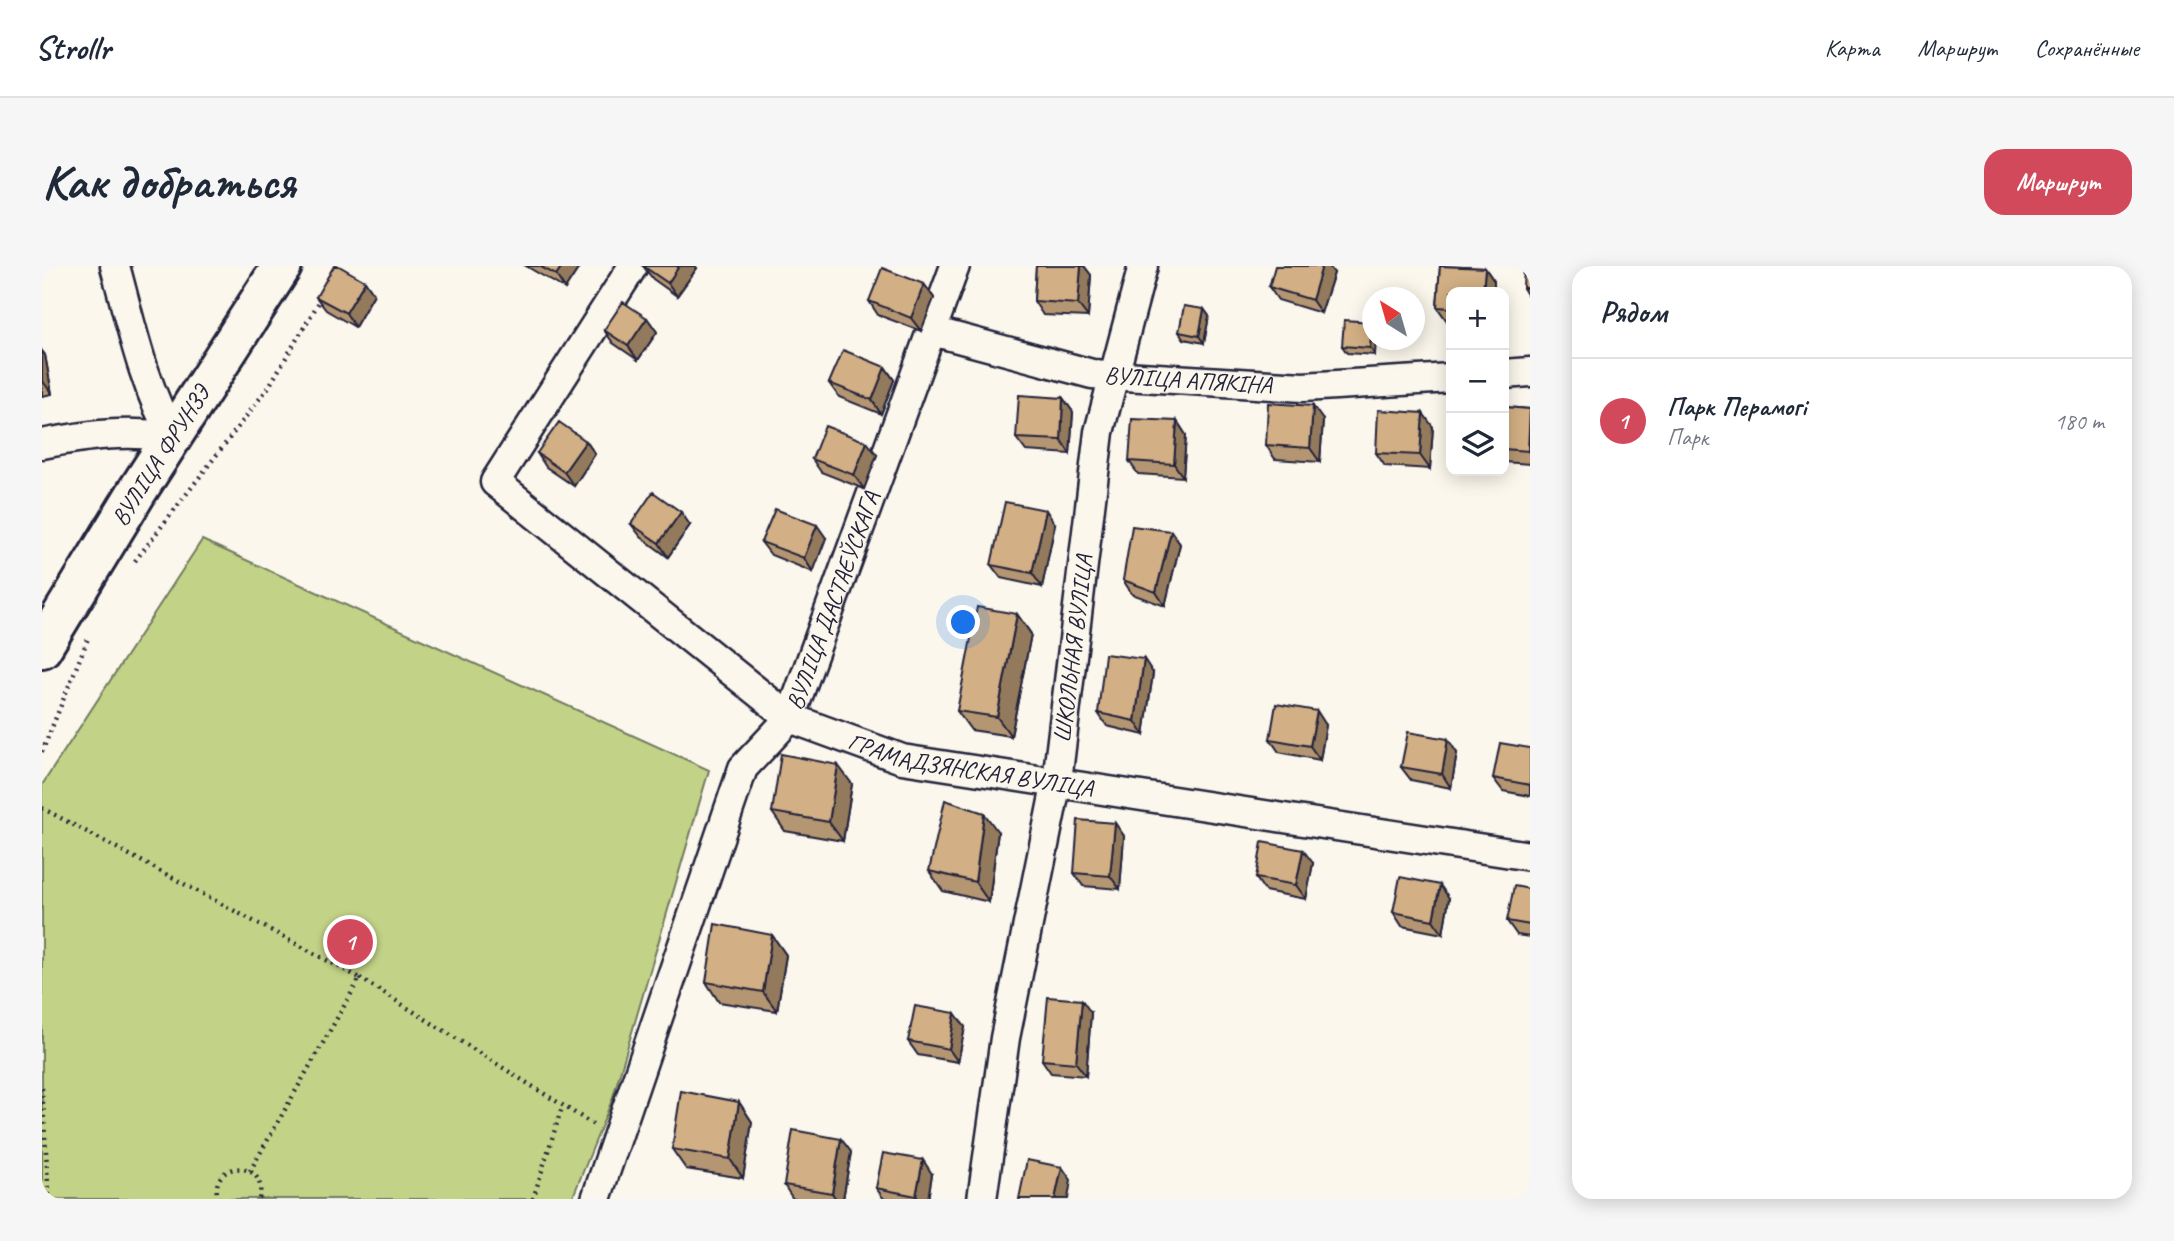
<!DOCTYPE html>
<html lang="ru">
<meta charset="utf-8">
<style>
body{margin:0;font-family:Caveat,sans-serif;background:#f6f6f7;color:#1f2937}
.controls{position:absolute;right:21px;top:21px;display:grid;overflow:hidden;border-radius:14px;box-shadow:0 4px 18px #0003}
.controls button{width:63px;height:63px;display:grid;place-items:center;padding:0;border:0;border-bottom:2px solid #e0e1e3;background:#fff;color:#1f2937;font:35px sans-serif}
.compass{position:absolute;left:1320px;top:21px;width:63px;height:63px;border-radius:50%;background:#fff;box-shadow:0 4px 18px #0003;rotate:323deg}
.you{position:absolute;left:922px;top:357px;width:24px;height:24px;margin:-18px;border:5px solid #fff;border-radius:50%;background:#1a73e8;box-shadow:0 0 0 10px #1a73e833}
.badge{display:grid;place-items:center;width:46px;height:46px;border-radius:50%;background:#d1495b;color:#fff;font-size:23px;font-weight:700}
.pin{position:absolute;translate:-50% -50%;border:4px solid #fff;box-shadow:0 2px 7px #0006}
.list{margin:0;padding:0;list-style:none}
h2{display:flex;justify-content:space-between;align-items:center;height:91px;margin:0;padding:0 28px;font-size:30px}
h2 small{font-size:23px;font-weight:400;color:#747a83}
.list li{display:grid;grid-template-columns:46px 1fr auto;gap:21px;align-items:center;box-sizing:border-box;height:126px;padding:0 28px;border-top:2px solid #e0e1e3}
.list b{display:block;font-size:26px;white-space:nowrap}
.list p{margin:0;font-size:23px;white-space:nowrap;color:#747a83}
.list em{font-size:23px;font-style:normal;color:#747a83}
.icon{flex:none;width:38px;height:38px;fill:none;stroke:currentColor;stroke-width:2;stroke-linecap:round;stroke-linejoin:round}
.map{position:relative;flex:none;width:1488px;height:933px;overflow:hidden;border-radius:21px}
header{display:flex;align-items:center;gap:42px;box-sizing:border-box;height:98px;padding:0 35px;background:#fff;border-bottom:2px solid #e0e1e3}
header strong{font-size:33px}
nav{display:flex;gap:38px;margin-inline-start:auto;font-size:24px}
.intro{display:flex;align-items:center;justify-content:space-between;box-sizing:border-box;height:168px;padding:0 42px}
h1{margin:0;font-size:49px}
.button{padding:18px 32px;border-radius:21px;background:#d1495b;color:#fff;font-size:24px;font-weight:700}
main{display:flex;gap:42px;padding:0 42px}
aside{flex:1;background:#fff;border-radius:21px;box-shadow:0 4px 18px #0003}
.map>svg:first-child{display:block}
</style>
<header>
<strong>Strollr</strong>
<nav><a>Карта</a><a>Маршрут</a><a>Сохранённые</a></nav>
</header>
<div class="intro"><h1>Как добраться</h1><a class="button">Маршрут</a></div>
<main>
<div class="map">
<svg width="1488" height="933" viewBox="0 0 1488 933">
<rect width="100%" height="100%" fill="#fbf7ec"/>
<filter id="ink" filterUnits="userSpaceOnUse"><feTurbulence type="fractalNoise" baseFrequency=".0143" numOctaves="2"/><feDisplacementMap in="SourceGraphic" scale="14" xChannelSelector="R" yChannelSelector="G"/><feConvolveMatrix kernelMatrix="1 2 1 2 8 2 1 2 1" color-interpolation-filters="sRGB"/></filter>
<g filter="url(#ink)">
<path fill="#c2d387" stroke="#727a61" stroke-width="2" d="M160 274 667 504 570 834 530 933H0V519Z"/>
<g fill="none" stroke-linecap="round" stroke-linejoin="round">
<defs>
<g id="street">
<path d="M73 0C89 58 101 119 131 171"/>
<path id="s1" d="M591 0 453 216 748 452 860 493 1488 590"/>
<path id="s2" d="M890 65 1050 108 1261 121 1409 112"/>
<path d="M1462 108 1488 106"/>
<path d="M0 178C46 169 83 164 131 171"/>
<path id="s3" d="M554 933 701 502 748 452 913 0"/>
<path id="s4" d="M940 933 963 772 1015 515 1057 166 1101 0"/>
</g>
<g id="secondary">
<path id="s5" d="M0 382 96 224 240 0"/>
</g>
</defs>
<use href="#street" stroke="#22223b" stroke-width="33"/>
<use href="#secondary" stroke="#22223b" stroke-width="44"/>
<path stroke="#22223b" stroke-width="4.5" stroke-dasharray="2 5" stroke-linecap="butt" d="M93 295 226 122 280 31
M0 486 47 370
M0 542 318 712 208 905
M318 712 552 859
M0 822 7 933
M176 933C165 893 228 892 217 933
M491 933 520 841"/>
<use href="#street" stroke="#fbf7ec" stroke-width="28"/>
<use href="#secondary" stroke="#fbf7ec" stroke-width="38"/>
</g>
<path fill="#b59672" stroke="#22223b" stroke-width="2" d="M484 0H538L523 23Z
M601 0H653L655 2 635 30 611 13Z
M994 0H1042L1049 9 1046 51 1001 49 992 35Z
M1398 0 1443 2 1452 15V26H1409V55H1405L1395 41Z
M1488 0V33L1481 22Z
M1292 7 1279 47 1236 34 1227 21Z
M323 15 332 28 313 61 284 44 274 31Z
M882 18 892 32 879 65 836 49 827 35Z
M1162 43 1167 50 1162 77 1142 73 1137 66Z
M605 52 615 66 596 94 571 77 562 64Z
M1330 56 1333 89 1305 87 1300 80Z
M0 85 3 89 10 128 0 130Z
M843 101 852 114 839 148 797 131 787 117Z
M1021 132 1031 146 1028 188 984 185 974 172Z
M1462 141 1488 143V198L1462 196Z
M1281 154 1278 196 1233 193 1224 179Z
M1135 155 1144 169 1141 211 1096 208 1087 195Z
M1391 161 1388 203 1343 200 1334 187Z
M544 175 553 188 532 220 504 201 495 187Z
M835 189 822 223 779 206 770 193Z
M589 258 648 259 626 291 599 271Z
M1013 258 1000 321 959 312 949 299Z
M1129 265 1138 278 1123 340 1090 328 1081 314Z
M784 272 771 306 729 289 719 276Z
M975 348 989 368 969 470 929 464 915 445Z
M1111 407 1102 469 1065 460 1056 447Z
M1284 459 1278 494 1237 486 1228 473Z
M1488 482V530L1461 525 1451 512Z
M1415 487 1409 522 1369 514 1359 501Z
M810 518 801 575 743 565 730 546Z
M1073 557 1082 570 1078 623 1041 620 1032 607Z
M956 566 947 636 901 625 887 605Z
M1271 597 1264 633 1223 625 1214 612Z
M1488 623V671L1475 669 1465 655Z
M1407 632 1401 668 1360 660 1351 646Z
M730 669 744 689 735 745 677 736 664 716Z
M1049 747 1044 810 1009 807 1000 794Z
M923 761 916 796 876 789 866 775Z
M697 836 710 856 701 912 644 903 630 883Z
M799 873 809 886 801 933H751L742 919Z
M890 908 886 933H842L834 922Z"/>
<path fill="#937a5c" stroke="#22223b" stroke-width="2" d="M520 0H538L523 23 514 9Z
M637 0H653L655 2 635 30 626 17Z
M1039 0H1042L1049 9 1046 51 1036 38Z
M1280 0H1287L1292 7 1279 47 1270 34Z
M1443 2 1452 15V26H1441Z
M323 15 332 28 313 61 304 47Z
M882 18 892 32 879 65 869 52Z
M1162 43 1167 50 1162 77 1157 70Z
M605 52 615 66 596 94 586 80Z
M1330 56 1331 57V74H1334L1333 89 1328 82Z
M0 85 3 89 10 128 0 114Z
M843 101 852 114 839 148 830 134Z
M1021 132 1031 146 1028 188 1019 174Z
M1271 140 1281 154 1278 196 1268 182Z
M1381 147 1391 161 1388 203 1378 189Z
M1488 152V188L1486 185Z
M1135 155 1144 169 1141 211 1132 198Z
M544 175 553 188 532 220 522 206Z
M825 176 835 189 822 223 812 209Z
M1004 244 1013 258 1000 321 990 307Z
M639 246 648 259 626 291 617 277Z
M775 259 784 272 771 306 762 292Z
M1129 265 1138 278 1123 340 1114 326Z
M975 348 989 368 969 470 955 451Z
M1102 393 1111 407 1102 469 1093 455Z
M1275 445 1284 459 1278 494 1268 480Z
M1406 473 1415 487 1409 522 1400 508Z
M796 499 810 518 801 575 787 556Z
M942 547 956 566 947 636 933 616Z
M1073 557 1082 570 1078 623 1068 610Z
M1261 584 1271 597 1264 633 1254 619Z
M1398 619 1407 632 1401 668 1391 654Z
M730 669 744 689 735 745 721 726Z
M1040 734 1049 747 1044 810 1034 797Z
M913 747 923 761 916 796 907 783Z
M697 836 710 856 701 912 688 893Z
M799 873 809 886 801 933H794L790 927Z
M881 894 890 908 886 933H877L874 930Z
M1020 901 1029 914 1026 933H1013Z"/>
<path fill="#d2af84" stroke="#22223b" stroke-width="2" d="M292 0H297L323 15 304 47 274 31Z
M497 0H520L514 9Z
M601 0H637L626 17Z
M994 0H1039L1036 38 992 35Z
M1233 0H1280L1270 34 1227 21Z
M1398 0 1443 2 1441 26H1409V42L1395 41Z
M1482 0H1488V22H1481Z
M840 2 882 18 869 52 827 35Z
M581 36 605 52 586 80 562 64Z
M1142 40 1162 43 1157 70 1137 66Z
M1302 54 1330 56 1328 82 1300 80Z
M801 84 843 101 830 134 787 117Z
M977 129 1021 132 1019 174 974 172Z
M1226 137 1271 140 1268 182 1224 179Z
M1462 141 1488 143 1486 185 1462 183Z
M1336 144 1381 147 1378 189 1334 187Z
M1090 153 1135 155 1132 198 1087 195Z
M517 156 544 175 522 206 495 187Z
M783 160 825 176 812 209 770 193Z
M611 226 639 246 617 277 589 258Z
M963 236 1004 244 990 307 949 299Z
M733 243 775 259 762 292 719 276Z
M1090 260 1129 265 1114 326 1081 314Z
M935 341 975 348 955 451 915 445Z
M1063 388 1102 393 1093 455 1056 447Z
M1234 438 1275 445 1268 480 1228 473Z
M1366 466 1406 473 1400 508 1359 501Z
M1458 477 1488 482V519L1451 512Z
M739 488 796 499 787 556 730 546Z
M903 534 942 547 933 616 887 605Z
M1036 554 1073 557 1068 610 1032 607Z
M1220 576 1261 584 1254 619 1214 612Z
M1358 611 1398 619 1391 654 1351 646Z
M1472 620 1488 623V659L1465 655Z
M673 658 730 669 721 726 664 716Z
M1006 731 1040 734 1034 797 1000 794Z
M873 740 913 747 907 783 866 775Z
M639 825 697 836 688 893 630 883Z
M751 864 799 873 790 927 742 919Z
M841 887 881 894 874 930 834 922Z
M985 894 1020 901 1013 933H977Z"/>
</g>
<g text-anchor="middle" stroke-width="6" stroke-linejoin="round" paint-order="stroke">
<g font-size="24" fill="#22223b" stroke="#fbf7ec">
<text dy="8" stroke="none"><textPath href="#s2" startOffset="262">ВУЛІЦА АПЯКІНА</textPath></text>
<text dy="8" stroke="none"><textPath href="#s5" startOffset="226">ВУЛІЦА ФРУНЗЭ</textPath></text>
<text dy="8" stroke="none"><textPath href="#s3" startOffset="649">ВУЛІЦА ДАСТАЕЎСКАГА</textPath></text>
<text dy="8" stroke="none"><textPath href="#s4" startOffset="558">ШКОЛЬНАЯ ВУЛІЦА</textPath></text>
<text dy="8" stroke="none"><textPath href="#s1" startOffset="822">ГРАМАДЗЯНСКАЯ ВУЛІЦА</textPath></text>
</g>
</g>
</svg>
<div class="controls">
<button>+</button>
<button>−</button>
<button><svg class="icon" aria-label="layers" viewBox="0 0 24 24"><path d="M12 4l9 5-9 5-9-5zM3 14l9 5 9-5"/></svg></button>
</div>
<svg class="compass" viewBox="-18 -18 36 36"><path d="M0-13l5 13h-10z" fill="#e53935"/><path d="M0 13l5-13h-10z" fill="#747a83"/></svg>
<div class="you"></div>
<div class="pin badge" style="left:308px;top:676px">1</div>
</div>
<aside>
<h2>Рядом<small></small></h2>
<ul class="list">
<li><span class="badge">1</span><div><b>Парк Перамогі</b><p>Парк</p></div><em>180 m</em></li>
</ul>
</aside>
</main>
